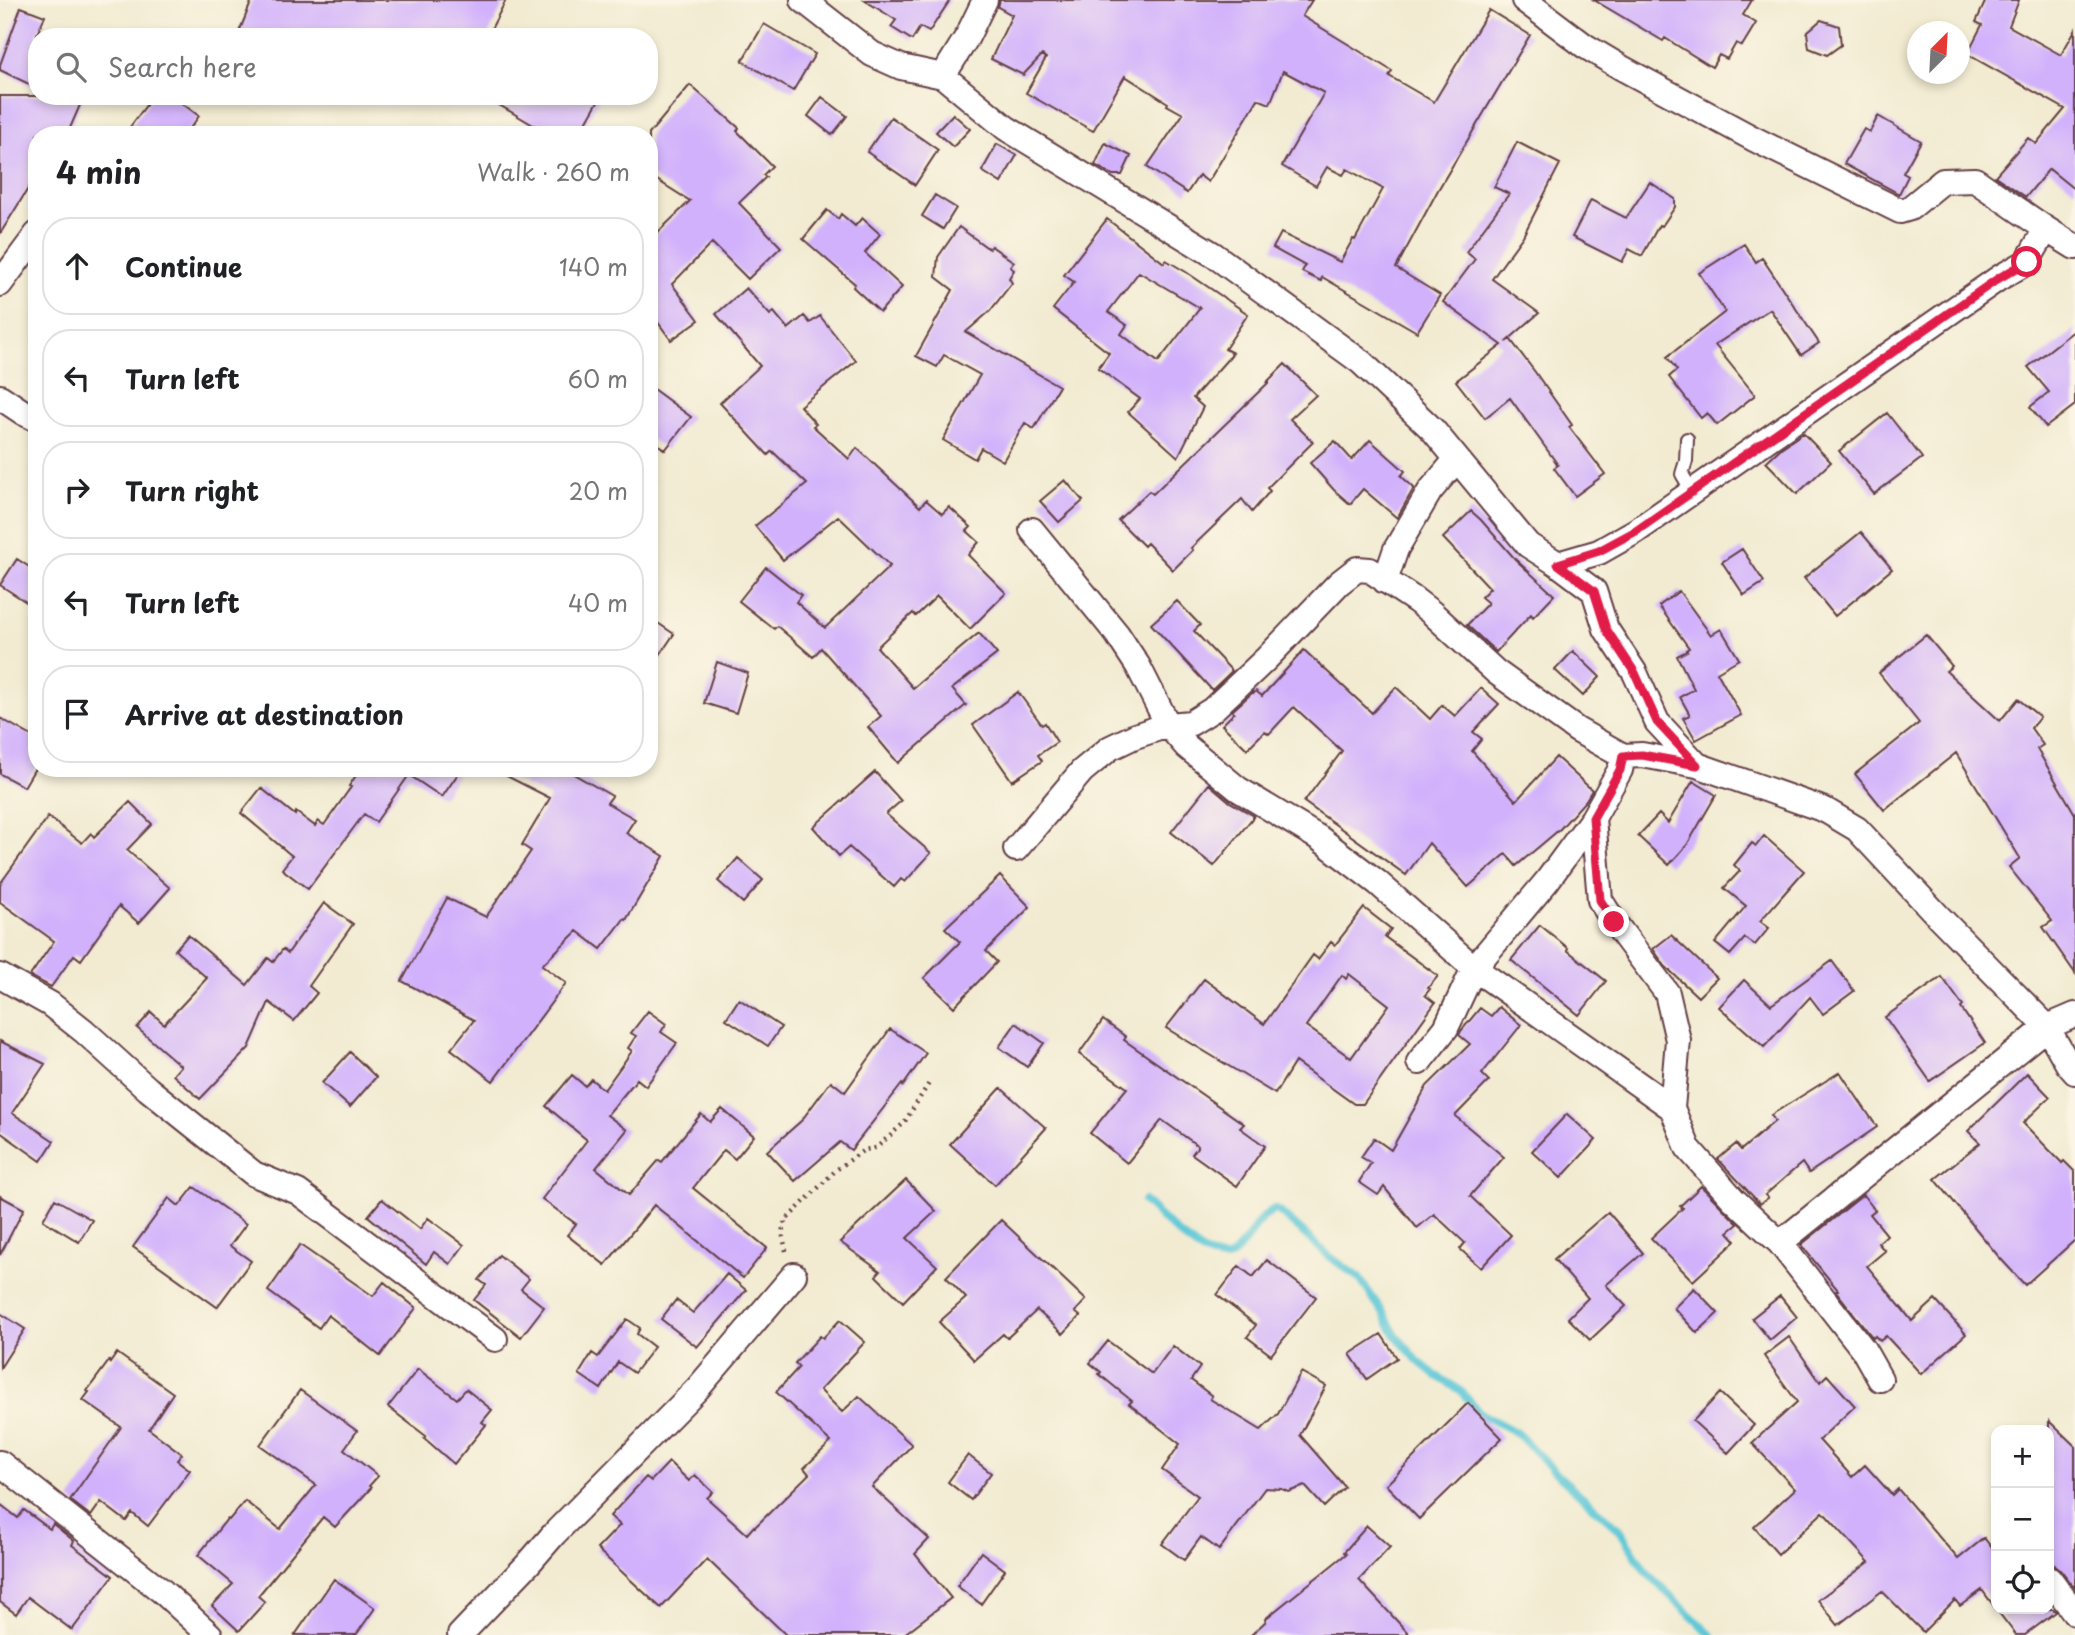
<!DOCTYPE html>
<meta charset="utf-8">
<style>
body{margin:0;font-family:"Playpen Sans",sans-serif;background:#f2f2f2;color:#202124}
.controls{position:absolute;right:21px;bottom:21px;display:grid;overflow:hidden;border-radius:14px;box-shadow:0 4px 10px #0003}
.controls button{width:63px;height:63px;display:grid;place-items:center;padding:0;border:0;border-bottom:2px solid #e0e0e0;background:#fff;color:#202124;font:35px sans-serif}
.compass{position:absolute;left:1907px;top:21px;width:63px;height:63px;border-radius:50%;background:#fff;box-shadow:0 4px 10px #0003;rotate:24deg}
.stop{position:absolute;width:21px;height:21px;margin:-16px;border:5px solid #e11d48;border-radius:50%;background:#fff}
.stop.end{background:#e11d48;border-color:#fff;box-shadow:0 2px 7px #0008}
.list{margin:0;padding:0;list-style:none}
h2{display:flex;justify-content:space-between;align-items:center;height:91px;margin:0;padding:0 28px;font-size:30px}
h2 small{font-size:23px;font-weight:400;color:#757577}
.list li{display:grid;grid-template-columns:46px 1fr auto;gap:21px;align-items:center;box-sizing:border-box;height:98px;margin:0 14px 14px;padding:0 14px;border:2px solid #e0e0e0;border-radius:28px}
.list b{display:block;font-size:26px;white-space:nowrap}
.list em{font-size:23px;font-style:normal;color:#757577}
.icon{flex:none;width:38px;height:38px;fill:none;stroke:currentColor;stroke-width:2;stroke-linecap:round;stroke-linejoin:round}
.map{position:relative;flex:none;width:2075px;height:1635px;overflow:hidden}
.search{position:absolute;background:#fff;box-shadow:0 4px 10px #0003;left:28px;top:28px;width:630px;height:77px;display:flex;align-items:center;gap:18px;box-sizing:border-box;padding:0 24px;border-radius:28px;color:#757577;font-size:26px}
.panel{position:absolute;background:#fff;box-shadow:0 4px 10px #0003;left:28px;top:126px;width:630px;height:651px;border-radius:28px}
.map>svg:first-child{display:block}
</style>
<div class="map">
<svg width="2075" height="1635" viewBox="0 0 2075 1635">
<rect width="100%" height="100%" fill="#fcf5e5"/>
<filter id="ink" filterUnits="userSpaceOnUse"><feTurbulence type="fractalNoise" baseFrequency=".0143" numOctaves="2"/><feDisplacementMap in="SourceGraphic" scale="14" xChannelSelector="R" yChannelSelector="G"/><feConvolveMatrix kernelMatrix="1 2 1 2 8 2 1 2 1" color-interpolation-filters="sRGB"/></filter>
<filter id="wash" filterUnits="userSpaceOnUse"><feTurbulence type="fractalNoise" baseFrequency=".00686" numOctaves="4" result="noise"/><feDisplacementMap in="SourceGraphic" scale="28" xChannelSelector="R" yChannelSelector="G"/><feGaussianBlur stdDeviation="1.57" result="paint"/><feColorMatrix in="noise" values="0 0 0 0 0 0 0 0 0 0 0 0 0 0 0 0 0 1.4 0 .05"/><feComposite in="paint" operator="in"/></filter>
<g filter="url(#wash)">
<rect width="100%" height="100%" fill="#f2ebd2"/>
<g fill="none" stroke-linecap="round" stroke-linejoin="round">
<path stroke="#5dc8d7" stroke-width="8" d="M1144 1201C1161 1217 1200 1259 1224 1259 1231 1259 1237 1251 1241 1246 1255 1232 1254 1221 1274 1209L1280 1212 1329 1256 1359 1278 1384 1314 1395 1334 1418 1361 1435 1375 1460 1390 1480 1413 1517 1433 1560 1477 1619 1529 1646 1572 1711 1635"/>
</g>
<g id="blocks">
<path fill="#d1b1fc" fill-rule="evenodd" d="M252 0H506L487 37H237Z
M864 0H950L929 32 920 27 912 40 891 27 896 20Z
M1000 0H1312L1302 16 1392 71 1389 76 1434 102 1489 10 1530 35 1438 190 1396 268 1440 295 1417 332 1322 277 1321 281 1302 272 1305 266 1273 248 1281 233 1340 262 1353 239 1355 240 1383 189 1347 169 1343 175 1327 167 1316 186 1282 166 1324 93 1283 71 1270 104 1258 99 1208 182 1199 175 1187 193 1147 167 1183 114 1167 105 1168 103 1125 76 1093 131 1026 93 1046 58 1042 55 1023 75 991 59 1012 15 998 7Z
M1594 0H1752L1743 15 1756 23 1742 46 1736 43 1727 59 1719 55 1712 67 1665 38 1663 41Z
M1986 0H2019L2009 26 2061 55 2075 30V190L2049 169 2026 197 1995 176 2028 138 2036 144 2065 109 1967 54 1982 25 1976 22Z
M21 7 45 16 37 34V88L0 70V65Z
M1821 20 1839 26 1841 45 1827 55 1809 48 1807 32Z
M764 24 815 54 793 91 742 61Z
M690 85 739 128 737 131 772 166 763 175 766 177 739 203 781 247 748 279 712 243 672 284 699 320 671 340 649 310V241L690 201 649 175V134Z
M0 96H84L67 135H37V174L0 234Z
M153 96H172L199 116 185 135H124Z
M484 96H601L579 135H550Z
M822 97 847 116 832 135 808 116Z
M953 114 970 129 953 147 936 132Z
M1878 116 1921 141 1903 173 1908 176 1899 194 1844 164 1864 129 1870 132Z
M891 117 938 150 915 185 867 152Z
M1517 142 1560 164 1523 236 1492 279 1539 313 1506 342 1510 339 1535 372 1572 425 1569 427 1605 474 1575 496 1554 468 1558 465 1510 398 1485 418 1456 381 1502 345 1443 302 1475 259 1466 252 1509 194 1494 187Z
M1105 143 1131 156 1122 175H1113L1095 165Z
M997 144 1017 155 1001 183 982 171Z
M1650 182 1675 199V207L1662 226 1659 225 1642 256 1629 249 1622 262 1572 237 1591 200 1626 218Z
M935 195 956 208 943 229 922 216Z
M827 210 838 219 841 214 855 226 862 218 880 234 865 253 902 287 880 312 853 287 855 284 803 239Z
M1107 219 1164 263 1166 260 1186 272 1248 314 1225 349 1233 353 1193 398 1203 407 1178 457 1128 412 1140 399 1098 368 1109 353 1053 309 1074 282 1064 275ZM1139 272 1200 308 1158 362 1121 334 1127 325 1108 312Z
M959 227 989 249 991 246 1014 262 1010 267 1014 270 1009 278 1012 283 990 311 966 332 1059 386 1034 429 1025 423 1003 461 981 448 975 459 943 440 980 375 944 355 937 367 916 356 953 290 936 277 938 257Z
M1744 244 1756 262 1762 258 1819 343 1801 355 1770 309 1715 345 1755 395 1717 425 1707 413 1701 418 1669 377 1677 370 1667 357 1725 312 1699 273Z
M746 288 770 315 774 312 788 329 804 316 810 323 820 316 856 361 800 406 816 424 813 426 849 459 857 448 920 507 926 500 942 514 949 507 971 527 967 531 979 542 968 555 1006 593 970 629 937 596 916 616 913 613 877 647 913 688 979 633 997 654 952 689 966 705 898 763 868 727 881 716 821 648 813 657 777 626 774 629 739 601 766 567 801 595 796 602 825 628 890 566 838 516 783 560 755 526 807 484 772 451 768 455 720 403 760 366 716 314Z
M2075 330V405L2046 427 2030 407 2049 392 2028 367Z
M1285 364 1316 395 1290 419 1313 442 1267 488 1270 491 1252 512 1242 499 1191 548 1193 550 1173 570 1147 543 1144 546 1118 520 1149 491 1153 494 1269 382H1267Z
M649 386 691 417 665 450 649 437Z
M1887 413 1922 458 1874 494 1839 451Z
M1803 433 1831 462 1797 494 1766 462 1781 448Z
M1370 440 1405 471 1401 476 1414 488 1397 518 1363 489 1350 504 1334 490 1310 463 1335 441 1352 460Z
M1065 480 1083 501 1059 522 1040 501Z
M1471 511 1481 520 1515 559 1554 595 1533 617 1531 614 1496 652 1467 625 1488 603 1481 597 1490 588 1443 538Z
M1861 532 1892 569 1835 616 1804 578Z
M1742 549 1764 582 1744 595 1722 562Z
M17 559 37 572V609L0 585Z
M1679 591 1711 635 1721 629 1739 659 1717 672 1741 715 1696 740 1683 718 1690 715 1680 697 1694 689 1677 656 1687 651 1686 650 1689 648 1659 606Z
M1177 601 1200 625 1194 631 1232 671 1212 690 1151 624Z
M649 617 674 634 649 671Z
M1926 635 1952 666 1946 671 2000 721 2018 699 2040 717 2031 728 2043 745 2037 749 2075 814V973L2043 927 2052 921 2009 867 2020 858 1956 753 1884 810 1855 774 1919 723 1879 673Z
M1304 650 1372 713 1396 687 1430 719 1442 705 1455 716 1481 688 1499 704 1473 732 1482 739 1472 751 1516 801 1556 757 1592 790 1586 800 1560 829 1516 866 1506 854 1468 887 1429 843 1406 875 1304 802 1342 751 1294 707 1269 734 1265 731 1247 749 1222 725 1234 713 1232 711 1253 692 1254 693 1256 691 1262 696Z
M1573 651 1600 677 1583 696 1555 670Z
M717 662 748 673 736 713 704 703Z
M1018 692 1042 725 1045 723 1057 742 1038 755 1042 761 1012 781 973 725Z
M0 718 37 739V765L24 787 0 774Z
M361 768H462L442 797 409 775 376 822 364 814 308 889 282 869 292 856 241 813 261 788 295 815 296 812 315 826 318 821 324 825 351 787 349 786Z
M491 768H563L612 796 607 803 635 819 626 833 664 856 626 920 624 919 601 949 577 931 542 965 566 983 493 1081 451 1049 474 1020 402 981 447 898 486 917 531 851 522 845 550 798Z
M875 772 901 801 886 814 931 853 905 882 901 879 894 887 849 847 839 856 813 827Z
M1693 781 1716 795 1687 845 1669 865 1638 836 1659 814 1668 823Z
M1209 784 1230 802 1254 816 1214 866 1171 832Z
M130 802 152 824 127 850 170 888 139 923 119 906 81 960 74 955 51 987 30 976 54 941 0 902V884L48 817 82 843 91 833 94 837Z
M1764 836 1804 871 1760 921 1769 928 1755 945 1745 938 1730 955 1715 943 1746 906 1724 888 1740 871 1734 865 1752 843 1756 846Z
M738 858 763 880 743 903 718 881Z
M1000 876 1030 907 986 951 997 962 954 1007 924 978 960 942 945 928Z
M324 903 353 924 309 986 317 993 294 1021 269 1002 249 1048 200 1099 173 1075 181 1066 137 1028 151 1012 164 1024 207 978 175 950 188 935 247 985 268 958 273 962 283 949 288 953Z
M1364 908 1391 929 1385 937 1438 976 1428 988 1430 989 1425 995 1435 1003 1363 1104H1354L1295 1062 1275 1094 1166 1028 1204 979 1264 1024 1313 955 1318 959 1331 942 1335 945ZM1349 974 1389 1005 1351 1058 1306 1026 1342 975 1346 979Z
M1540 925 1568 948 1567 950 1606 981 1579 1015 1511 960Z
M1671 935 1717 978 1698 997 1665 966 1653 949Z
M1832 961 1854 991 1823 1014 1810 997 1764 1047 1719 1007 1744 980 1771 1005Z
M1942 977 1963 1006 1961 1008 1985 1043 1930 1081 1885 1017Z
M739 999 781 1027 768 1046 726 1019Z
M1499 1007 1521 1025 1482 1074 1489 1081 1455 1116 1504 1157 1470 1196 1511 1235 1481 1268 1460 1249 1465 1243 1434 1214 1417 1228 1384 1187 1378 1195 1359 1182 1371 1163 1361 1157 1374 1138 1391 1150 1427 1086 1470 1044 1459 1035 1461 1031 1480 1008 1491 1016Z
M648 1011 666 1024 661 1032 677 1043 646 1086 637 1079 607 1115 627 1130 596 1168 629 1195 659 1160 662 1162 701 1114 710 1122 722 1109 754 1136 735 1159 724 1150 693 1188 767 1248 743 1278 654 1205 605 1265 567 1235 576 1224 542 1199 587 1140 546 1106 572 1075 585 1086 591 1079 604 1090 632 1051 628 1048 636 1036 631 1033Z
M1103 1020 1126 1037 1124 1040 1244 1124 1240 1128 1265 1146 1237 1186 1192 1154 1198 1146 1162 1120 1127 1163 1090 1133 1127 1088 1079 1054Z
M1016 1023 1044 1043 1027 1067 999 1047Z
M890 1029 926 1053 903 1086 902 1084 851 1150 840 1142 795 1181 767 1151 801 1121 831 1081 845 1092Z
M0 1041 45 1064 12 1113 54 1141 41 1161 0 1132Z
M350 1052 376 1077 350 1107 322 1083Z
M1840 1072 1877 1127 1809 1173 1802 1163 1765 1195 1768 1198 1760 1204 1718 1159 1736 1144 1741 1150 1775 1121 1771 1115Z
M2027 1073 2050 1097 2023 1123 2062 1163 2064 1161 2075 1172V1240L2025 1285 1999 1257 1935 1179 1980 1143 1968 1131Z
M1001 1088 1046 1128 995 1185 950 1144Z
M1567 1114 1596 1140 1561 1178 1532 1151Z
M906 1180 936 1211 907 1238 937 1266 903 1302 876 1276 880 1271 840 1242Z
M1701 1186 1738 1224 1728 1232 1736 1241 1693 1281 1651 1238 1683 1208 1680 1206Z
M194 1187 246 1224 230 1246 251 1261 217 1307 133 1247 169 1198 179 1206Z
M1863 1195 1875 1210 1870 1214 1887 1235 1878 1243 1885 1251 1867 1266 1912 1321 1935 1300 1966 1334 1921 1374 1886 1336 1880 1341 1875 1336 1873 1338 1836 1291 1838 1290 1801 1245Z
M0 1196 24 1209 0 1255Z
M55 1199 92 1220 79 1242 43 1220Z
M382 1199 420 1229 428 1218 464 1245 450 1264 434 1252 426 1264 368 1216Z
M1608 1212 1643 1253 1606 1285 1626 1306 1590 1340 1568 1318 1588 1298 1554 1259Z
M1001 1220 1086 1300 1075 1312 1080 1316 1063 1334 1037 1310 1007 1338 1003 1334 974 1360 939 1322 966 1298 946 1277Z
M300 1245 373 1296 384 1282 416 1308 380 1356 328 1315 319 1328 268 1291Z
M499 1255 529 1279 521 1289 544 1307 521 1337 474 1300 486 1285 479 1280Z
M1267 1260 1316 1297 1271 1355 1247 1337 1256 1325 1217 1295 1239 1266 1253 1277Z
M727 1274 746 1290 697 1347 661 1319 676 1300 693 1313Z
M1694 1288 1718 1313 1697 1333 1674 1308Z
M1780 1296 1797 1317 1770 1340 1752 1318Z
M0 1313 25 1329 0 1368Z
M627 1319 640 1328 637 1334 654 1347 634 1373 618 1362 601 1389 579 1374 592 1353 598 1357Z
M840 1320 865 1342 820 1390 842 1412 859 1396 912 1445 872 1487 929 1539 915 1554 951 1598 903 1635H786L707 1559 661 1608 597 1549 620 1525 610 1516 646 1477 651 1481 669 1462 689 1481 695 1475 713 1492 707 1498 747 1534 754 1526 755 1527 809 1474 804 1468 831 1442 776 1392 799 1367 795 1363 820 1336 823 1338Z
M1381 1334 1397 1358 1367 1379 1350 1354Z
M1789 1337 1820 1382 1827 1375 1855 1406 1819 1440 1852 1477 1865 1465 1892 1495 1898 1489 1958 1559 1984 1538 1996 1553V1609L1982 1590 1960 1606 1955 1600 1923 1632 1882 1591 1838 1625 1818 1600 1869 1562 1823 1512 1778 1554 1754 1527 1795 1489 1752 1443 1797 1402 1764 1356Z
M1108 1341 1152 1374 1173 1346 1200 1367 1191 1380 1212 1396 1210 1399 1261 1430 1278 1414 1301 1372 1326 1386 1300 1435 1345 1487 1324 1507 1305 1486 1289 1492 1282 1489 1265 1488 1219 1550 1201 1537 1184 1560 1162 1544 1198 1496 1162 1470 1180 1444 1129 1404 1132 1401 1099 1374 1101 1372 1090 1363Z
M117 1353 173 1393 149 1429 182 1454 177 1460 190 1470 148 1526 132 1513 126 1521 101 1502 91 1516 70 1500 121 1427 83 1400 89 1392 87 1391 109 1361 110 1363Z
M418 1369 457 1399 466 1389 492 1410 482 1422 486 1425 454 1464 424 1438 426 1436 388 1407Z
M300 1390 357 1431 344 1449 378 1476 369 1486 371 1488 335 1527 323 1517 258 1596 265 1602 239 1631 212 1606 233 1584 198 1555 227 1519 229 1520 245 1501 280 1529 316 1485 260 1445Z
M1720 1393 1754 1425 1728 1453 1693 1421Z
M1468 1403 1502 1438 1419 1519 1386 1485Z
M2049 1421 2075 1446V1588L2060 1569 2055 1565 2049 1563Z
M968 1455 991 1473 971 1500 948 1482Z
M0 1504 18 1518 24 1510 50 1529 53 1524 74 1541 72 1545 113 1576 72 1630 28 1597 16 1614 0 1602Z
M1367 1526 1390 1547 1359 1580 1410 1635H1251L1266 1621 1265 1619 1346 1554 1344 1552Z
M981 1552 1005 1570 981 1604 957 1586Z
M334 1579 375 1608 356 1635H295Z
M1996 1609H2053L2056 1612 2025 1635H2016Z"/>
</g>
</g>
<g filter="url(#ink)">
<use href="#blocks" fill-opacity="0" stroke="#633e44" stroke-width="2"/>
<g fill="none" stroke-linecap="round" stroke-linejoin="round">
<defs>
<path id="service" d="M1687 439 1686 461 1682 474 1693 493"/>
<path id="minor" d="M803 0 872 54 901 67 943 76 1006 128 1214 255 1361 362 1433 430 1528 545 1558 564 1594 591 1606 629 1635 673 1657 722 1697 765 1825 810 1857 829 1939 917 2047 1027 2075 1015
M1524 0 1585 46 1622 68 1754 139 1900 211 1910 208 1943 181 1975 180 2046 229 2027 262 1999 278 1636 531 1599 552 1558 564
M943 76 967 37 985 0
M2046 229 2075 247
M0 284 37 234
M0 397 24 413 37 419
M1032 530 1117 634 1138 666 1168 725 1186 746 1238 789 1319 838 1378 883 1474 968 1672 1108
M1385 581 1396 549 1430 491 1456 460
M1593 818 1600 900 1614 922 1667 993 1678 1040 1672 1108 1688 1148 1733 1199 1780 1243 1863 1349 1880 1379
M1016 849 1082 771 1110 748 1135 736 1168 725 1191 723 1212 710 1266 659 1339 583 1357 569 1370 570 1415 600 1432 613 1496 672 1577 730 1623 756 1642 755 1697 765
M0 976 50 1004 84 1031 148 1089 254 1174 298 1192 495 1339
M1419 1062 1446 1028 1474 968 1547 881 1593 818 1620 770 1623 756
M1780 1243 2047 1027 2068 1064 2075 1072
M0 1463 163 1592 210 1635
M2049 1578 2075 1613
M460 1635 528 1564 554 1534 698 1388 794 1275"/>
</defs>
<use href="#service" stroke="#633e44" stroke-width="16"/>
<use href="#minor" stroke="#633e44" stroke-width="28"/>
<path stroke="#633e44" stroke-width="4.5" stroke-dasharray="2 5" stroke-linecap="butt" d="M786 1251 782 1232 785 1221 836 1170 864 1150 876 1148 904 1123 931 1080"/>
<use href="#service" stroke="#fff" stroke-width="12"/>
<use href="#minor" stroke="#fff" stroke-width="24"/>
</g>
</g>
<g fill="none" stroke-linecap="round" stroke-linejoin="round" filter="url(#ink)">
<path stroke="#e11d48" stroke-width="9" d="M1614 922 1600 900 1593 818 1620 770 1623 756 1642 755 1697 765 1657 722 1635 673 1606 629 1594 591 1558 564 1599 551 1636 531 1999 278 2027 262"/>
</g>
</svg>
<div class="controls">
<button>+</button>
<button>−</button>
<button><svg class="icon" aria-label="locate" viewBox="0 0 24 24"><circle cx="12" cy="12" r="6"/><path d="M12 2v4M12 18v4M2 12h4M18 12h4"/></svg></button>
</div>
<svg class="compass" viewBox="-18 -18 36 36"><path d="M0-13l5 13h-10z" fill="#e53935"/><path d="M0 13l5-13h-10z" fill="#757577"/></svg>
<div class="stop" style="left:2027px;top:262px"></div>
<div class="stop end" style="left:1614px;top:922px"></div>
<div class="search"><svg class="icon" aria-label="search" viewBox="0 0 24 24"><circle cx="10" cy="10" r="6"/><path d="M15 15l6 6"/></svg>Search here</div>
<section class="panel">
<h2>4 min<small>Walk · 260 m</small></h2>
<ul class="list">
<li><svg class="icon" aria-label="ahead" viewBox="0 0 24 24"><path d="M12 20V5M6 11l6-6 6 6"/></svg><div><b>Continue</b></div><em>140 m</em></li>
<li><svg class="icon" aria-label="left" viewBox="0 0 24 24"><path d="M17 20v-9H6M10 6l-5 5 5 5"/></svg><div><b>Turn left</b></div><em>60 m</em></li>
<li><svg class="icon" aria-label="right" viewBox="0 0 24 24"><path d="M7 20v-9h11M14 6l5 5-5 5"/></svg><div><b>Turn right</b></div><em>20 m</em></li>
<li><svg class="icon" aria-label="left" viewBox="0 0 24 24"><path d="M17 20v-9H6M10 6l-5 5 5 5"/></svg><div><b>Turn left</b></div><em>40 m</em></li>
<li><svg class="icon" aria-label="arrive" viewBox="0 0 24 24"><path d="M6 21V4h12l-3 4 3 4H6"/></svg><div><b>Arrive at destination</b></div></li>
</ul>
</section>
</div>
